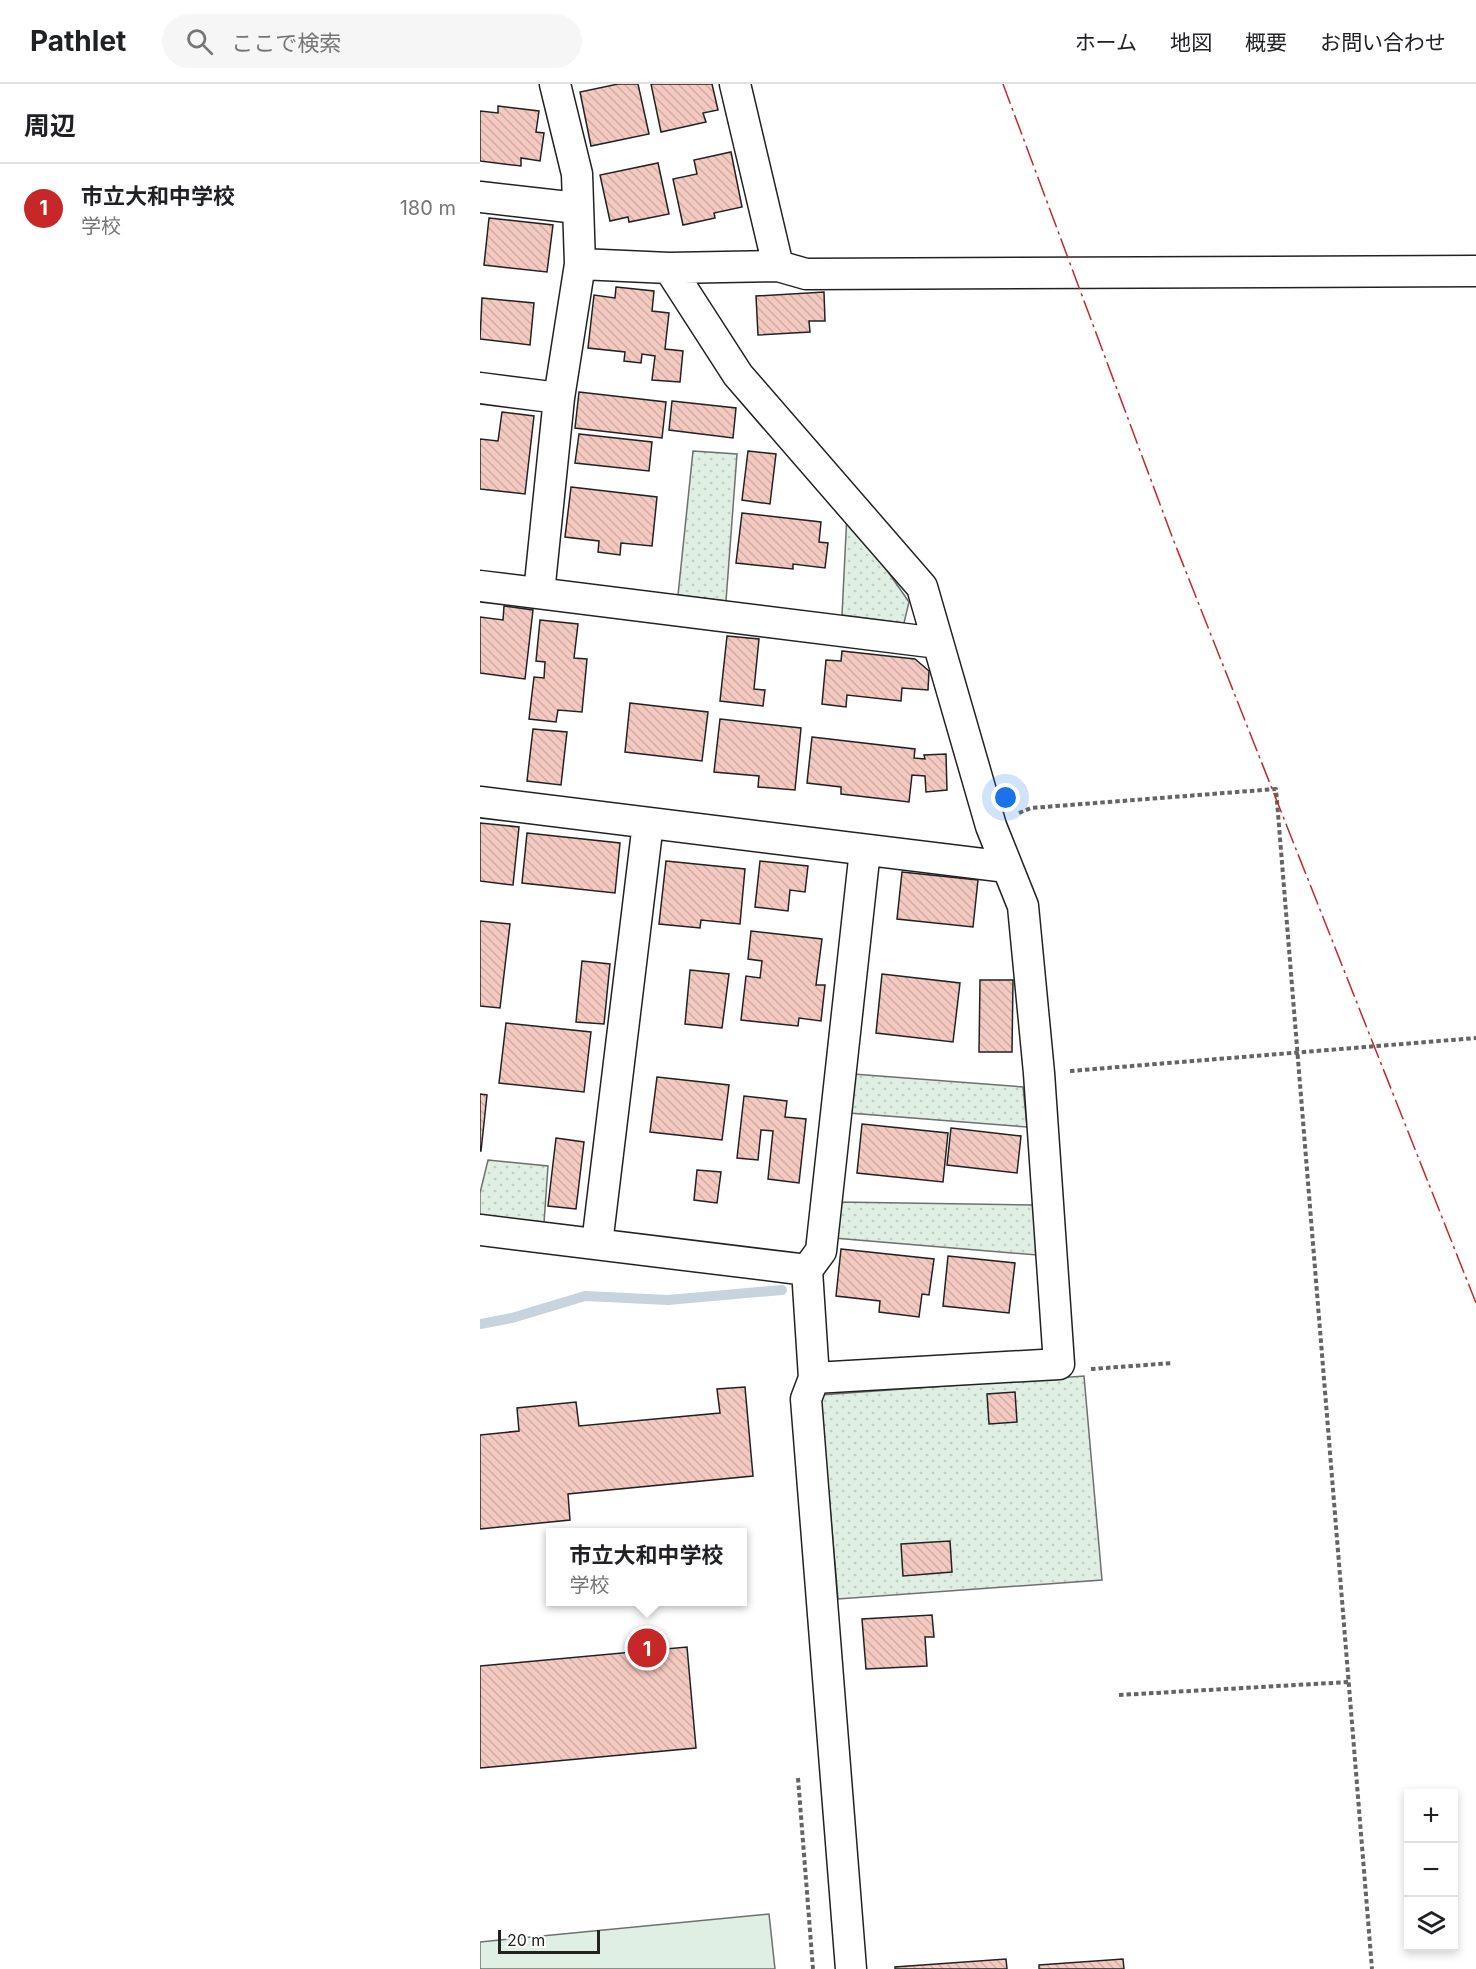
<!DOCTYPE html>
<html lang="ja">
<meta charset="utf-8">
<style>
body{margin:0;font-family:Inter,"Noto Sans JP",sans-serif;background:#f6f6f6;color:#202124}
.controls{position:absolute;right:18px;bottom:18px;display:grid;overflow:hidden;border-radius:0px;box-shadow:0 3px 9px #0003}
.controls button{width:54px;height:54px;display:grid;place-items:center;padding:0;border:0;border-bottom:2px solid #e0e0e0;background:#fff;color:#202124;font:30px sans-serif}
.scale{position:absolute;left:18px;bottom:15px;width:102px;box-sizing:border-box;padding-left:6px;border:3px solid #222;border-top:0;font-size:16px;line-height:21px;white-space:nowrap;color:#222;-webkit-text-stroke:4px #fff;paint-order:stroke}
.you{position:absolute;left:526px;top:714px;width:21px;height:21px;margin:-15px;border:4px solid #fff;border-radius:50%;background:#1a73e8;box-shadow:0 0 0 9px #1a73e833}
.badge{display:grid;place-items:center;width:39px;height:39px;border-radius:50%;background:#c62828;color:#fff;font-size:20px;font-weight:700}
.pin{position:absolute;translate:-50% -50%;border:3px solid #fff;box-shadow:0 2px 6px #0006}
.popup{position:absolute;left:66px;top:1444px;width:201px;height:78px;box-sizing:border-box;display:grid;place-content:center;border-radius:0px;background:#fff;filter:drop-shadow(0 2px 4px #0005);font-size:20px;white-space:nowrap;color:#757577}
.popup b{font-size:22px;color:#202124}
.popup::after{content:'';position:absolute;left:50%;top:100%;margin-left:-12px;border:12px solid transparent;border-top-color:#fff}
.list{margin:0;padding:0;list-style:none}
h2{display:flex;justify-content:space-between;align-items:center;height:78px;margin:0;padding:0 24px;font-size:26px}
h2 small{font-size:20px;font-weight:400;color:#757577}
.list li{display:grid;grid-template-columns:39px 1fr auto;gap:18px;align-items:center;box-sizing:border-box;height:90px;padding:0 24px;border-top:2px solid #e0e0e0}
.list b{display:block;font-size:22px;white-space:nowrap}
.list p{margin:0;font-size:20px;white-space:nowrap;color:#757577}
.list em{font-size:20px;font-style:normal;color:#757577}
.icon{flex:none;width:33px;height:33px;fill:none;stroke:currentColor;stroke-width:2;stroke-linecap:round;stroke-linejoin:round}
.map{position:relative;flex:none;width:996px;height:1885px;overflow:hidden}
header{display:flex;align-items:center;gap:36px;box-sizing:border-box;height:84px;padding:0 30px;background:#fff;border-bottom:2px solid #e0e0e0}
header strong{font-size:28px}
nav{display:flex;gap:33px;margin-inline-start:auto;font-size:21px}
.search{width:420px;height:54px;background:#f6f6f6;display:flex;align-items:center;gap:15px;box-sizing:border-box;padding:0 21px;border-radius:33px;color:#757577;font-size:22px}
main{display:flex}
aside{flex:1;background:#fff}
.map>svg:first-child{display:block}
</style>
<header>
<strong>Pathlet</strong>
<div class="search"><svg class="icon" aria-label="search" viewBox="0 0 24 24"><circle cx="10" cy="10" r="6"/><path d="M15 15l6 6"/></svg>ここで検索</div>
<nav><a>ホーム</a><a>地図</a><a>概要</a><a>お問い合わせ</a></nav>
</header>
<main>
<aside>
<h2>周辺<small></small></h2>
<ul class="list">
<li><span class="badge">1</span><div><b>市立大和中学校</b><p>学校</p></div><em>180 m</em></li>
</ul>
</aside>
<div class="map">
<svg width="996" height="1885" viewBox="0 0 996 1885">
<defs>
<pattern id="park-dots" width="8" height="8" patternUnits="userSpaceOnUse" patternTransform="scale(1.5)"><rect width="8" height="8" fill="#e0efe3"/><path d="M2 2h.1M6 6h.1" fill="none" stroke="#c0cdc2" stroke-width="1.8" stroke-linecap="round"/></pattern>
<pattern id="building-back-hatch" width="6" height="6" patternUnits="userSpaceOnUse" patternTransform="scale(1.5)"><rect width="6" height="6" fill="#f3c9c0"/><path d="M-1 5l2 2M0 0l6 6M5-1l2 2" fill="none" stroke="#d0aca5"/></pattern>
</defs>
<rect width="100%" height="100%" fill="#fff"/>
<path fill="url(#park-dots)" stroke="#6f6f6f" stroke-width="1.5" d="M213 367 257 370 246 517 198 511Z
M367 429 429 518 424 539 362 531Z
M373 990 543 1003 547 1043 369 1029Z
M8 1076 68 1082 64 1139 0 1131V1109Z
M358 1118 553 1121 557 1171 354 1154Z
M604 1292 622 1496 358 1515 340 1311Z"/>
<path fill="#e0efe3" stroke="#6f6f6f" stroke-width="1.5" d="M289 1830 295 1885H0V1858Z"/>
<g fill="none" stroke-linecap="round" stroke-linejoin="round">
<path stroke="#c7d3dd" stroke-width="10" d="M0 1240 32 1234 105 1212 188 1216 302 1206"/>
</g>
<path fill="url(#building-back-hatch)" stroke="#222" stroke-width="1.5" d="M138 0H158L169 50 111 62 100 8Z
M171 0H232L238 26 223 29 226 38 181 48Z
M18 22 59 27 56 48 64 49 60 77 41 74V82L0 77V27L18 29Z
M251 68 262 123 234 129 235 134 203 141 193 95 217 90 214 76Z
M178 79 189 130 149 138 148 133 130 137 120 91Z
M9 134 73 141 67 188 4 181Z
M136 203 174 207 172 227 189 229 185 265 203 267 200 298 172 296 175 272 162 270 161 279 144 277 145 268 108 264 114 211 135 214Z
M344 208 345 237H329L330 248 278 251 276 212Z
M2 214 54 219 50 261 0 255Z
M99 308 186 318 182 354 95 344Z
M192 317 256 324 253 354 189 346Z
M22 328 54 332 45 410 0 405V355L18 357Z
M99 350 172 358 169 387 95 379Z
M268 367 296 370 290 420 262 416Z
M91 403 177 413 172 462 141 459 140 471 118 468 119 457 85 453Z
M262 429 341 438 339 458 348 459 345 484 313 480V485L256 479Z
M24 522 53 526 45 595 0 589V533L23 536Z
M60 536 98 540 94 574 107 575 102 628 78 626 76 638 49 635 54 593 64 594 65 578 56 577Z
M247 552 279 555 274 605 285 606 283 622 240 617Z
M362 567 435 575 449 587 448 606 422 604 421 617 367 611 366 623 342 620 346 576 361 577Z
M150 619 228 628 222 677 145 668Z
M240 635 321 644 315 706 278 703 279 692 234 688Z
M53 645 87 648 81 701 47 697Z
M332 653 435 665 434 674 445 675 444 671 466 670 467 706 446 708 445 692 432 691 429 718 361 710V703L327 699Z
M0 739 39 743 33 801 0 797Z
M47 749 140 759 135 809 42 799Z
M186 777 265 785 260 840 221 836 220 844 179 840Z
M280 777 328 782 325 808 310 806 308 827 275 823Z
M422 788 498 796 493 843 417 835Z
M0 837 30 840 20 924 0 922Z
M271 847 342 855 336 901H345L341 937 319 934 318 942 261 936 266 892 280 894 282 877 268 875Z
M102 877 130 880 124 940 96 938Z
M210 886 249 890 242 944 205 940Z
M402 890 480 899 473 958 396 949Z
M500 896H533L532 968H499Z
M26 939 111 948 104 1008 19 999Z
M177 993 249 1001 242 1056 170 1048Z
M0 1010 7 1011 1 1067H0Z
M264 1012 307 1017 305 1033 326 1035 319 1099 288 1095 293 1047 281 1046 278 1076 257 1074Z
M382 1040 468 1049 463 1098 377 1089Z
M471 1044 541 1052 537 1089 467 1081Z
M76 1054 104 1058 96 1125 68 1122Z
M217 1086 241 1088 237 1119 214 1116Z
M361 1165 454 1175 449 1211 442 1210 439 1233 399 1228 400 1217 356 1212Z
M468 1172 535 1179 529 1229 463 1222Z
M265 1303 273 1392 88 1410 90 1436 0 1445V1351L39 1347 37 1324 96 1318 99 1342 240 1329 237 1305Z
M535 1308 537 1338 509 1340 507 1310Z
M470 1457 472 1488 423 1492 421 1460Z
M452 1531 454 1553H445L447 1582 386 1585 382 1535Z
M207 1563 216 1664 0 1684V1582Z
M526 1875 527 1885H415V1883Z
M643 1875 644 1885H559V1881Z"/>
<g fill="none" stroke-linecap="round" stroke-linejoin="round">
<defs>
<path id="minor" d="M0 113 97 124
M100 180 189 184 298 182 255 0
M298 182 326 190 996 187
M189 184 258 291 442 503 511 742 543 822 559 989 579 1280 334 1294
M0 304 79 314
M0 502 458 559
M59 509 79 314 100 180 97 90 75 0
M0 718 527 783
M0 1146 327 1186
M117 1160 168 739
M371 1885 326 1315 334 1294 327 1186 341 1167 385 766"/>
</defs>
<use href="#minor" stroke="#222" stroke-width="33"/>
<path stroke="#646464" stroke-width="4" stroke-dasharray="4.5 3" stroke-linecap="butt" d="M539 729 551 724 796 705 892 1885
M590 987 996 954
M611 1285 693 1279
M639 1611 869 1598
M318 1694 333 1885"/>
<use href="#minor" stroke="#fff" stroke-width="30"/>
<path stroke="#c62828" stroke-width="1.5" stroke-dasharray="21 4.5 3 4.5" stroke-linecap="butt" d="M523 0 693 455 996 1219"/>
</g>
</svg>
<div class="controls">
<button>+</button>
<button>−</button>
<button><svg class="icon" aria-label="layers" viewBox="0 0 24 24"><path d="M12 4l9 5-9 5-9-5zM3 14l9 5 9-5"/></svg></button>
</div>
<div class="scale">20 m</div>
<div class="you"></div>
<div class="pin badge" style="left:167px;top:1564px">1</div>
<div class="popup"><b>市立大和中学校</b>学校</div>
</div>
</main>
